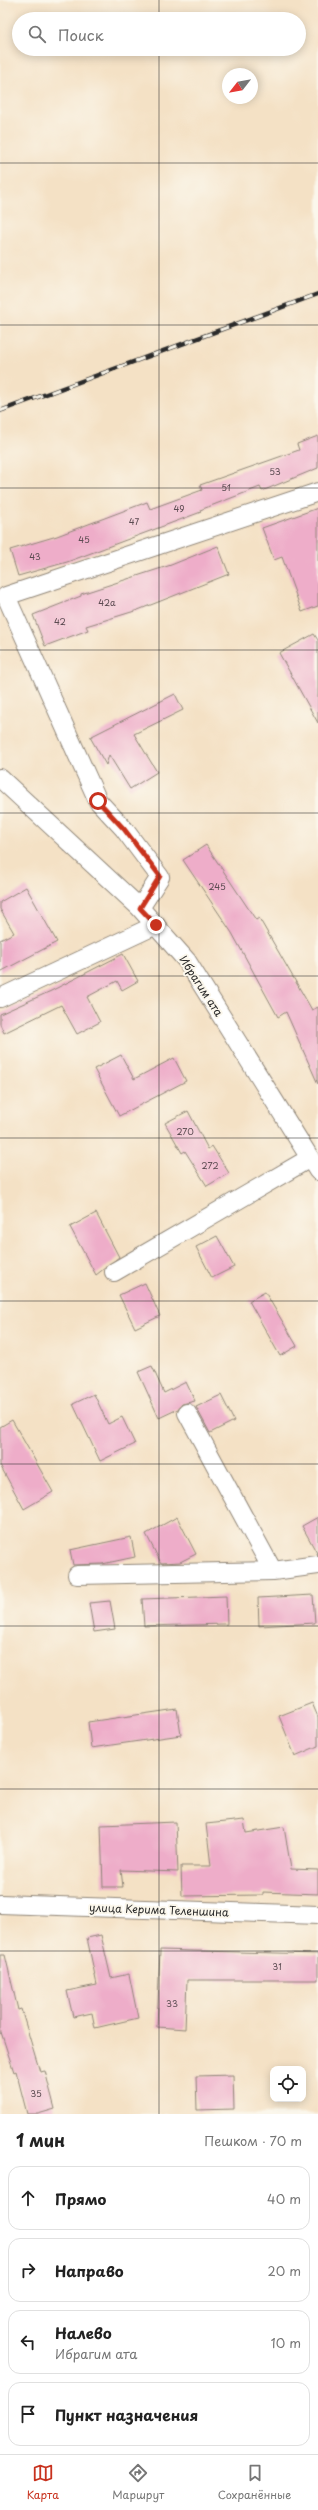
<!DOCTYPE html>
<html lang="ru">
<meta charset="utf-8">
<style>
body{margin:0;font-family:"Playpen Sans",sans-serif;background:#f6f6f6;color:#222}
.controls{position:absolute;right:12px;bottom:12px;display:grid;overflow:hidden;border-radius:8px;box-shadow:0 2px 10px #0003}
.controls button{width:36px;height:36px;display:grid;place-items:center;padding:0;border:0;border-bottom:1px solid #e0e0e0;background:#fff;color:#222;font:20px sans-serif}
.compass{position:absolute;left:222px;top:68px;width:36px;height:36px;border-radius:50%;background:#fff;box-shadow:0 2px 10px #0003;rotate:239deg}
.stop{position:absolute;width:12px;height:12px;margin:-9px;border:3px solid #c8321e;border-radius:50%;background:#fff}
.stop.end{background:#c8321e;border-color:#fff;box-shadow:0 1px 4px #0008}
.list{margin:0;padding:0;list-style:none}
h2{display:flex;justify-content:space-between;align-items:center;height:52px;margin:0;padding:0 16px;font-size:17px}
h2 small{font-size:13px;font-weight:400;color:#767676}
.list li{display:grid;grid-template-columns:26px 1fr auto;gap:12px;align-items:center;box-sizing:border-box;height:64px;margin:0 8px 8px;padding:0 8px;border:1px solid #e0e0e0;border-radius:12px}
.list b{display:block;font-size:15px;white-space:nowrap}
.list p{margin:0;font-size:13px;white-space:nowrap;color:#767676}
.list em{font-size:13px;font-style:normal;color:#767676}
.icon{flex:none;width:22px;height:22px;fill:none;stroke:currentColor;stroke-width:2;stroke-linecap:round;stroke-linejoin:round}
.map{position:relative;flex:none;width:318px;height:2114px;overflow:hidden}
.search{position:absolute;background:#fff;box-shadow:0 2px 10px #0003;left:12px;right:12px;top:12px;height:44px;display:flex;align-items:center;gap:10px;box-sizing:border-box;padding:0 14px;border-radius:22px;color:#767676;font-size:15px}
.sheet{height:340px;background:#fff}
nav{display:flex;justify-content:space-around;align-items:center;box-sizing:border-box;height:56px;border-top:1px solid #e0e0e0;background:#fff;font-size:11px;color:#767676}
nav a{display:grid;justify-items:center;gap:2px}
nav .on{color:#c8321e}
.map>svg:first-child{display:block}
</style>
<div class="map">
<svg width="318" height="2114" viewBox="0 0 318 2114">
<rect width="100%" height="100%" fill="#fbf7ec"/>
<filter id="ink" filterUnits="userSpaceOnUse"><feTurbulence type="fractalNoise" baseFrequency=".025" numOctaves="2"/><feDisplacementMap in="SourceGraphic" scale="8" xChannelSelector="R" yChannelSelector="G"/><feConvolveMatrix kernelMatrix="1 2 1 2 8 2 1 2 1" color-interpolation-filters="sRGB"/></filter>
<filter id="wash" filterUnits="userSpaceOnUse"><feTurbulence type="fractalNoise" baseFrequency=".012" numOctaves="4" result="noise"/><feDisplacementMap in="SourceGraphic" scale="16" xChannelSelector="R" yChannelSelector="G"/><feGaussianBlur stdDeviation="0.9" result="paint"/><feColorMatrix in="noise" values="0 0 0 0 0 0 0 0 0 0 0 0 0 0 0 0 0 1.4 0 .05"/><feComposite in="paint" operator="in"/></filter>
<g filter="url(#wash)">
<rect width="100%" height="100%" fill="#f4e1c5"/>
<g id="blocks">
<path fill="#eeadc9" d="M318 436V468L262 491 260 487 200 510 201 512 67 562 18 576 10 550 57 536 147 502 150 509 202 490 200 485 299 450 297 444Z
M318 508V606L302 612 282 557 274 560 262 528Z
M218 546 229 574 138 610 86 626 88 630 45 646 33 615 81 596V594L171 565Z
M314 634 318 640V723L279 653Z
M175 694 183 710 134 734 157 772 130 789 109 755 106 765 90 737Z
M206 845 256 920 259 918 312 1010 318 1007V1084L286 1012 278 1017 232 933 183 860Z
M26 887 57 942 0 972V940L14 933 0 909V902Z
M123 954 138 981 122 990 117 981 87 997 100 1022 77 1034 61 1005 4 1033 0 1024V1014L51 991Z
M121 1055 134 1079 174 1058 186 1081 119 1116 94 1069Z
M188 1111 208 1149 212 1146 229 1173 207 1186 185 1151 182 1153 165 1123Z
M96 1213 119 1257 96 1275 70 1227Z
M217 1236 234 1267 212 1278 196 1247Z
M145 1283 160 1316 135 1328 119 1295Z
M265 1292 297 1346 280 1356 249 1301Z
M152 1366 164 1393 186 1382 195 1401 182 1404 178 1409 159 1418 138 1372Z
M94 1394 108 1424 122 1417 135 1444 100 1461 73 1404Z
M221 1395 234 1421 210 1433 196 1407Z
M12 1420 53 1492 24 1509 0 1465V1427Z
M177 1517 196 1554 180 1562 161 1563 146 1534Z
M318 1517V1555L302 1526Z
M131 1537 135 1557 102 1564 73 1565 70 1550Z
M313 1595 315 1623 259 1626 258 1598Z
M226 1596 227 1624 144 1626 142 1599Z
M110 1601 115 1629 94 1632 89 1603Z
M312 1703 318 1717V1746L295 1756 279 1716Z
M177 1709 181 1735 91 1748 88 1722Z
M244 1820 246 1833 284 1827 291 1869 318 1870V1894L263 1892V1895L182 1896 181 1866H211L206 1824Z
M176 1822 178 1872 121 1870 123 1887H103L101 1825Z
M101 1935 111 1978 129 1974 138 2018 95 2028 92 2013 73 2017 67 1991 97 1985 87 1938Z
M160 1950 318 1954V1980H187L185 2029 157 2027Z
M0 1955H5L18 2010 21 2009 40 2072 45 2071 55 2109 38 2114H27L16 2071 14 2072 0 2029Z
M233 2075 234 2109 197 2110 196 2076Z"/>
</g>
</g>
<g filter="url(#ink)">
<use href="#blocks" fill-opacity="0" stroke="#908678" stroke-width="1"/>
<g fill="none" stroke-linecap="round" stroke-linejoin="round">
<defs>
<path id="minor" d="M0 778 140 908 187 961 318 1171
M140 908 160 877 124 829 98 801 6 596 318 492
M0 998 156 925
M114 1272 310 1158
M187 1413 273 1571 318 1565
M77 1575 273 1571
M0 1904 318 1915"/>
</defs>
<use href="#minor" stroke="#908678" stroke-width="20"/>
<use href="#minor" stroke="#fff" stroke-width="18"/>
<defs>
<path id="rail" d="M0 411 318 294"/>
</defs>
<use href="#rail" stroke="#2b2b2b" stroke-width="4.5"/>
<use href="#rail" stroke="#fbf7ec" stroke-width="3" stroke-dasharray="9" stroke-linecap="butt"/>
</g>
</g>
<g fill="none" stroke-linecap="round" stroke-linejoin="round" filter="url(#ink)">
<path stroke="#c8321e" stroke-width="5" d="M98 801 124 829 160 876 140 908 156 925"/>
</g>
<path fill="none" stroke="#2b2b2b" stroke-width="1" stroke-opacity="0.55" d="M159 0V19M159 49V2114M0 163H318M0 325H318M0 488H318M0 650H318M0 813H318M0 976H318M0 1138H318M0 1301H318M0 1464H318M0 1626H318M0 1789H318M0 1951H318"/>
<g text-anchor="middle" stroke-width="4" stroke-linejoin="round" paint-order="stroke">
<g font-size="9" fill="#5c4c52">
<text x="275" y="475">53</text>
<text x="226" y="491">51</text>
<text x="179" y="512">49</text>
<text x="134" y="525">47</text>
<text x="84" y="543">45</text>
<text x="35" y="560">43</text>
<text x="107" y="606">42а</text>
<text x="60" y="625">42</text>
<text x="217" y="890">245</text>
<text x="185" y="1135">270</text>
<text x="210" y="1169">272</text>
<text x="277" y="1970">31</text>
<text x="172" y="2007">33</text>
<text x="36" y="2097">35</text>
</g>
<g font-size="11" fill="#2b2b2b" stroke="#fbf7ec">
<text transform="translate(201 986) rotate(57)" y="4">Ибрагим ата</text>
<text transform="translate(159 1910) rotate(2)" y="4">улица Керима Теленшина</text>
</g>
</g>
</svg>
<div class="controls">
<button><svg class="icon" aria-label="locate" viewBox="0 0 24 24"><circle cx="12" cy="12" r="6"/><path d="M12 2v4M12 18v4M2 12h4M18 12h4"/></svg></button>
</div>
<svg class="compass" viewBox="-18 -18 36 36"><path d="M0-13l5 13h-10z" fill="#e53935"/><path d="M0 13l5-13h-10z" fill="#767676"/></svg>
<div class="stop" style="left:98px;top:801px"></div>
<div class="stop end" style="left:156px;top:925px"></div>
<div class="search"><svg class="icon" aria-label="search" viewBox="0 0 24 24"><circle cx="10" cy="10" r="6"/><path d="M15 15l6 6"/></svg>Поиск</div>
</div>
<section class="sheet">
<h2>1 мин<small>Пешком · 70 m</small></h2>
<ul class="list">
<li><svg class="icon" aria-label="ahead" viewBox="0 0 24 24"><path d="M12 20V5M6 11l6-6 6 6"/></svg><div><b>Прямо</b></div><em>40 m</em></li>
<li><svg class="icon" aria-label="right" viewBox="0 0 24 24"><path d="M7 20v-9h11M14 6l5 5-5 5"/></svg><div><b>Направо</b></div><em>20 m</em></li>
<li><svg class="icon" aria-label="left" viewBox="0 0 24 24"><path d="M17 20v-9H6M10 6l-5 5 5 5"/></svg><div><b>Налево</b><p>Ибрагим ата</p></div><em>10 m</em></li>
<li><svg class="icon" aria-label="arrive" viewBox="0 0 24 24"><path d="M6 21V4h12l-3 4 3 4H6"/></svg><div><b>Пункт назначения</b></div></li>
</ul>
</section>
<nav>
<a class="on"><svg class="icon" aria-label="map" viewBox="0 0 24 24"><path d="M3 6l6-2 6 2 6-2v14l-6 2-6-2-6 2zM9 4v14M15 6v14"/></svg>Карта</a>
<a><svg class="icon" aria-label="directions" viewBox="0 0 24 24"><path d="M12 3l9 9-9 9-9-9zM9 14v-3h6M13 9l2 2-2 2"/></svg>Маршрут</a>
<a><svg class="icon" aria-label="saved" viewBox="0 0 24 24"><path d="M7 4h10v16l-5-4-5 4z"/></svg>Сохранённые</a>
</nav>
